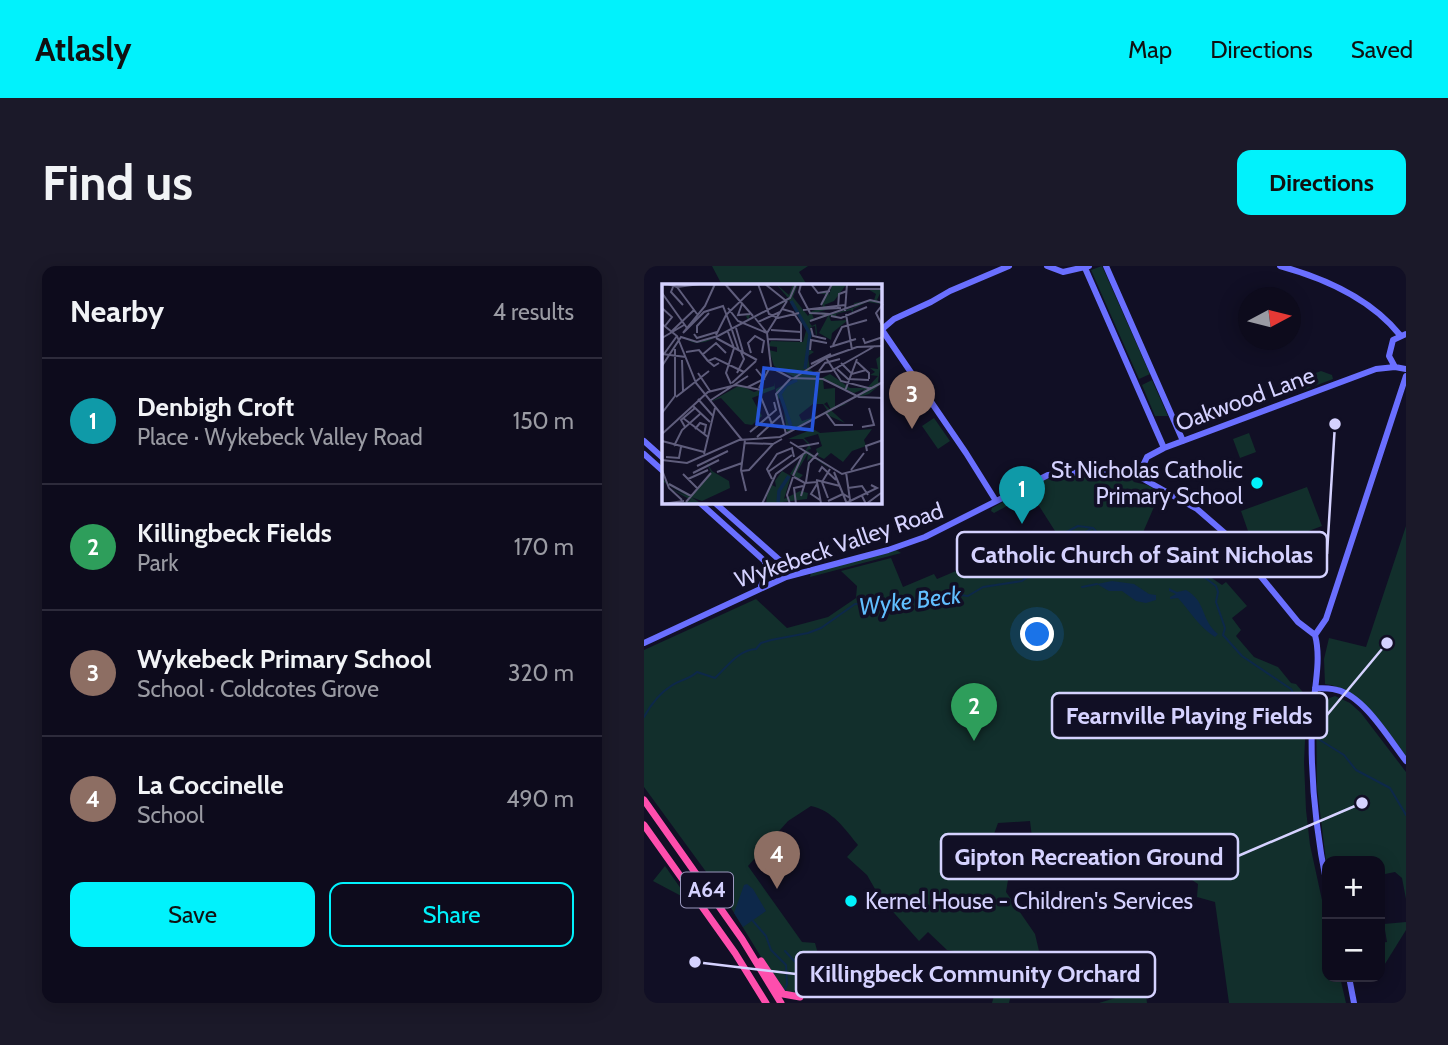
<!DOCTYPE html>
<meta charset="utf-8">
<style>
body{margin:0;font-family:Cabin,sans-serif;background:#1b1929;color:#f1f3f6}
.controls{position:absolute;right:21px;bottom:21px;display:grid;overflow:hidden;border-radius:14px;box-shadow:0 4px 18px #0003}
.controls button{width:63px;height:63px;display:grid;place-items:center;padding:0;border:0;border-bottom:2px solid #2d2b3b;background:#0d0b1c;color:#f1f3f6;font:35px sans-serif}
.compass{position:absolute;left:594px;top:21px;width:63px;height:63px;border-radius:50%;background:#0d0b1c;box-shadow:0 4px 18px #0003;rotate:83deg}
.you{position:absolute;left:394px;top:369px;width:24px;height:24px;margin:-18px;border:5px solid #fff;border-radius:50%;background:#1a73e8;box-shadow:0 0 0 10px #1a73e833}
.badge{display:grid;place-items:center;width:46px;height:46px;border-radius:50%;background:#01f2fc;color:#fff;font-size:23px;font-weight:700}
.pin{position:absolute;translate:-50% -58px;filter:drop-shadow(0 2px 4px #0008)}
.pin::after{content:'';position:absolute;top:37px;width:24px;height:21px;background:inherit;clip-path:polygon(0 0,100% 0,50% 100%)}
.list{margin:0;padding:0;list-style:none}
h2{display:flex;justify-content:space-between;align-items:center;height:91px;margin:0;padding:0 28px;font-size:30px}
h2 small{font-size:23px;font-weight:400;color:#9a9ba3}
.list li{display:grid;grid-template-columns:46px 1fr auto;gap:21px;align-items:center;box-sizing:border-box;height:126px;padding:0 28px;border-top:2px solid #2d2b3b}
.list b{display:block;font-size:26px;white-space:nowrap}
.list p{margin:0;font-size:23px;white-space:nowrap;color:#9a9ba3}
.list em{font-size:23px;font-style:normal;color:#9a9ba3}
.actions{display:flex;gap:14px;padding:21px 28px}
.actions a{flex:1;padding:16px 0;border:2px solid #01f2fc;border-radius:14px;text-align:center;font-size:24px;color:#01f2fc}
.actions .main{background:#01f2fc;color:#111}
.map{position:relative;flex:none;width:762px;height:737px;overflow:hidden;border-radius:14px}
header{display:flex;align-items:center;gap:42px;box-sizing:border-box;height:98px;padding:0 35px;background:#01f2fc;color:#111}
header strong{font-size:33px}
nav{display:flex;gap:38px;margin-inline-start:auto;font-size:24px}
.intro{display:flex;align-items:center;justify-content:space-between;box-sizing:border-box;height:168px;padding:0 42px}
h1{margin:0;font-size:49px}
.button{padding:18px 32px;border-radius:14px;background:#01f2fc;color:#111;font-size:24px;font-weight:700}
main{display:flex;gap:42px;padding:0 42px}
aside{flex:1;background:#0d0b1c;border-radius:14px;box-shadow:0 4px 18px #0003}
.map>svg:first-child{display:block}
</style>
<header>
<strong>Atlasly</strong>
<nav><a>Map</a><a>Directions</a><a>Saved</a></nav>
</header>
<div class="intro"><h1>Find us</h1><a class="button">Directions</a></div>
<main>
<aside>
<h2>Nearby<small>4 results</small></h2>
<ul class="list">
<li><span class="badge" style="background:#0f9aa8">1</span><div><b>Denbigh Croft</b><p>Place · Wykebeck Valley Road</p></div><em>150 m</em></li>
<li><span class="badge" style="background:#2e9e5b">2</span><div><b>Killingbeck Fields</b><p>Park</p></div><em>170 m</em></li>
<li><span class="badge" style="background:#8d6e63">3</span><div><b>Wykebeck Primary School</b><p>School · Coldcotes Grove</p></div><em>320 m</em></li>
<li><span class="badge" style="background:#8d6e63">4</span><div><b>La Coccinelle</b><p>School</p></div><em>490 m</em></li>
</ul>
<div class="actions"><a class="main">Save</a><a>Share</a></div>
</aside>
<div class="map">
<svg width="762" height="737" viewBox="0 0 762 737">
<rect width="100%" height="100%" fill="#110f25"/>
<path fill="#122f2c" d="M68 0H164L155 6 163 19H78Z
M458 0 506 108 495 113 447 4Z
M677 105 688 109 689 113 660 124 656 113Z
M508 114 524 150H511L498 119Z
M290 152 306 175 294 183 278 160Z
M605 167 612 186 596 192 589 173Z
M454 208 486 212 490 216 503 219 520 227 522 231 520 236 513 234 497 271 523 292 546 297 578 319 582 316 603 340 588 352 597 364 592 370 610 391 634 401 647 417 652 418 663 431 660 496 662 544 666 579 683 657V711H696L702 737H585L571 636 553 631 554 618C544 612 533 601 521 597 494 586 455 591 426 595L424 579 402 580V594L391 596 386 555 354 557 350 568 358 580 349 603 365 608 362 626 391 668 399 702 386 715 371 712 365 737H348L353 719 346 704 323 687 303 684 284 666 275 675 235 630 223 609 203 591 214 579C201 563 188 544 167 540L144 555 104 600 158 676 171 677 179 706 175 712 155 728 144 727 135 720 79 629 0 521V384L112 333 143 362 184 351 212 332 213 320 197 305 247 292 259 321 290 308 293 313 331 297 351 298 385 283 396 284 411 265 390 232 374 234 350 247 347 245 348 242 400 214 412 211Z
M663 221 678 260 611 285 597 245Z
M762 260V490C740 462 720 423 681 418L680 393 685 372 722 381Z
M252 284 257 287 166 311 167 307Z
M691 430 706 437 717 447 762 506V633L758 612 751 606 736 609V595H683V603L673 521 672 437Z
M21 600 42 630 41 632 9 615Z
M762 656V664L736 706V677L743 676 740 658Z
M489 702 490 712 507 710 509 720 501 721 503 737H455L471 732 468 704Z"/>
<path fill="#0d284a" d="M468 315 490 318 505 328 512 329V334L502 337 492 335 478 325H465L453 318Z
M525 322 533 326 542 324C563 336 556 353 574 368L571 371C555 361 546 345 534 332L526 333V331L532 328 525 325Z
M103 618 109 623 122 645 99 661 90 647 100 619Z"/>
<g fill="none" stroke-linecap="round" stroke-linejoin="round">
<path stroke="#0d284a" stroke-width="2" d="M416 297 422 306
M398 302 438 292 444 279 440 267 448 262
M438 321 453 318
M0 451C6 440 16 427 27 420 36 414 46 413 53 406L71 412C83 401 94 384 112 383L117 377 127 374 164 367 177 362 211 338 231 337 239 340 263 335 291 337 308 328 324 330 339 321 378 315 399 300 417 269 434 260 449 262 461 275 468 273 471 279 484 275 491 276 520 302 535 306 552 305 572 320 574 326 572 336 581 362 579 369 598 390 647 423 649 427C646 447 640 455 660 467
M676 474 700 489 712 504 746 522 762 549
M109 655 122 670 127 684 142 699 143 718 141 723
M141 685 153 698 157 715"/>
<path stroke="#6a6fff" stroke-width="6" d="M403 0 419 6 445 0
M462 0 539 175
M636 0C680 12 727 33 756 69
M441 2 520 182
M238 64 322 187 352 235
M236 65 250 53 287 36 306 25 365 0
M762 68 749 74 745 90 751 101 762 103
M0 175 19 192
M0 188 19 205
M494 210 503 191 520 182 732 103 751 101
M55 236 136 309 142 311
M70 236 140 298 154 307
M117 320 123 307 121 297
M671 369 682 353 762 110
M671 369C678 395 669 427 668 454 666 509 672 566 683 620
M0 377 142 311 244 284 281 271 404 209 451 205 494 210 553 243 583 269 654 356 671 369
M671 422C678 422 686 422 693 424 720 430 745 473 762 495
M705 711 710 737"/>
<path stroke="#fe4ead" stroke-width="7" d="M0 534 98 673 137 737
M0 559 91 687 122 737
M117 695 139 728 156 731"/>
</g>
<g fill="#01f2fc" stroke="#110f25" stroke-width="2.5">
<circle cx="613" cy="217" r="7"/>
<circle cx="207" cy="635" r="7"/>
</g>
<g text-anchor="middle" stroke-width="7" stroke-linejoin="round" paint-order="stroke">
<rect fill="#110f25" stroke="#9a98be" stroke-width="2" x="37" y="606.5" width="52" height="35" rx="5"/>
<g font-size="21" font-weight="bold" fill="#d5d2ff">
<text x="63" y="631">A64</text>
</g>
<g font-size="23" fill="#d5d2ff" stroke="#110f25">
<text transform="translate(601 133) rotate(-20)" y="8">Oakwood Lane</text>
<text transform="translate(195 279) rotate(-19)" y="8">Wykebeck Valley Road</text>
</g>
<g font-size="23" fill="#d5d2ff" stroke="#110f25" text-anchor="end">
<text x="599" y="212">St Nicholas Catholic<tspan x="599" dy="26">Primary School</tspan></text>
<text x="221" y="643" text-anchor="start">Kernel House - Children's Services</text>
</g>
<g font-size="24" font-style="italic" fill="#61bfff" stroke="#110f25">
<text transform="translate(266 335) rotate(-7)" y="8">Wyke Beck</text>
</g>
</g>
<g transform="translate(18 18)">
<rect width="220" height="220" fill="#110f25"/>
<path d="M114 0 127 11 131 0H136L131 13 146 32 150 27 161 24 160 19 165 11 157 9 167 7V12L170 1H184L172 17 162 21 167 25 150 30 152 35 161 32 159 28 171 30 193 23 192 19 212 16 214 10 204 4 220 5 215 16 220 20 205 18 191 25V29L189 26 174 30 175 34 167 32 169 37 186 36 170 49 169 56 157 49 166 32 147 38 150 42 154 40 155 49 154 53 153 42 149 43 147 65 152 68 146 72 148 85 158 95 168 90 188 104H205L216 92 208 91 213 88 208 84 216 85 214 75 220 71 216 98 220 99 207 110 197 113 202 105 192 109 161 95 162 105 173 104V122L187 119 169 126 165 118 162 120 183 139 161 129 165 126 161 120H151L137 131 140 137 161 130 125 148 120 113 114 116V105L134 94 112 82 107 66 115 68V63L106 62 109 57 141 58 145 43 127 16 51 55 43 58 34 59 30 58 21 54 35 58 54 54 86 36 84 32 88 30 87 35 127 15ZM112 98 113 105 90 114 100 132 90 141 83 140 59 114 48 118 78 101 92 108 112 102ZM151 145 158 149 210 145 202 156 204 162 190 167 181 178 169 169 162 175 156 172 154 165 160 162 156 150 142 154 147 159 149 165 145 166 169 185 150 173 145 177 146 169 135 188 141 191 137 195 128 190 147 161 141 155H126ZM42 174 50 187 67 197 68 204 40 217 29 213 40 220H17L29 216 7 204 25 212 0 197V195L29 213 49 188ZM120 187 129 192 122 215 138 207 146 209 145 215 104 220 105 211 110 201 114 203 113 197Z" fill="#122f2c"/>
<path fill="none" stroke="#0d284a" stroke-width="3.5" d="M129 17 148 50 143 85M130 145 118 110 124 101 135 96M116 220 117 207 127 192"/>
<path fill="none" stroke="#5f5d7c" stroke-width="2" d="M6 0 15 3 35 30M63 0 91 32M96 0 107 30 116 34M103 0 123 16M139 0 137 8 148 29 169 30M149 0 156 9 168 7M11 3 9 8 21 21M15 3 38 0M194 5H221M0 9 25 44M80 20 76 31 88 30M159 21 170 0M0 24 10 33 3 42M66 24 76 37 105 49M176 24 177 10 185 7M120 25 131 28 139 40V58M157 25 179 24M141 26 183 21M183 27 185 0M184 30 190 66M169 32 179 34 205 23M93 34 105 49 109 83M116 34 137 29M148 37 208 16 221 19M96 38 118 28M0 40 15 52 34 99 80 156M220 41 214 29 221 20M74 44 81 68M149 44 151 52 164 55M70 46 77 67M109 46 139 48M10 47 32 26M22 48 42 28 61 22 70 45M66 48 72 64 64 89 69 100M21 49 43 22 53 0M35 49V42L47 29M105 49 125 17M32 50 35 54 55 48M54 51 64 31 89 7M0 54 22 41M54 54 95 76M201 54 203 59 221 53M106 55 139 56M171 61 180 43 205 36M168 63 194 55M13 65V112M148 66 149 56 165 59M24 68 37 66 46 77M89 69 86 59 93 52 102 57 100 69M0 70 24 73M2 70 15 52M40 71 54 59 64 69M164 74 179 97 210 105M20 76 21 107M195 78 207 89V95M57 79 52 82 46 77 53 74 82 88M179 79 190 90 204 86M149 80 169 70M0 82 19 53 35 58 56 52 128 14 134 0M110 84 129 94 161 95 197 113 221 114M175 85 186 95 207 96M157 87 163 79 178 75M36 89 48 107M75 89 82 75 79 68M151 89 169 87 213 62M132 94 164 74 195 63 221 62M70 99 94 77M86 103 102 95 94 85M97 104 107 85M183 107 195 75M98 111 110 140M14 113 47 87M36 115 51 132M49 116 86 92M31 122 48 138M0 129 13 112M164 129 173 141H191M21 134 46 153M23 143 19 136 33 124M200 143 212 141 207 124M33 145 38 139 44 141 42 151M88 148 114 126 112 118M0 150 46 108 74 101 99 106M124 150 114 110 129 94M95 153 119 131M83 156 79 186 84 207M0 157 42 168M128 158 180 190 221 179M83 159 111 160 120 155M12 162 20 146 38 130M136 163 157 159M205 167 204 162 221 156M42 170 53 124M4 173 17 174 19 163M0 176 25 179 77 156 118 153 221 98M35 182 66 167M0 186 7 204 20 216M189 186 202 169M79 187 87 186 111 160M55 188 80 179M106 188 130 171M157 188 160 183 174 196M172 188 185 220M184 188 188 216M31 189 57 176M21 190 36 205M131 192 141 170M132 193 143 199 139 212M26 195 46 186M110 195 105 185 115 170 130 164 132 173M154 196 178 202M144 198 147 179 156 169M143 199 155 198 159 219M7 200 29 212M155 200 149 210 158 216M186 204 200 202 206 211M200 212 204 220 219 209M166 214 160 198 168 185M166 217 181 210 188 214M24 218 49 189M184 219 215 204 209 201M0 220 22 217M100 220 114 190 144 168M128 220 125 211 131 193M134 220 132 204 141 202"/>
<path fill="#2655da" fill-opacity="0.15" stroke="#2655da" stroke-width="3.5" d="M102 84 156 90 150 146 95 140Z"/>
<rect width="220" height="220" fill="none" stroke="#d5d2ff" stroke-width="3.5"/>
</g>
<path fill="none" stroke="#d5d2ff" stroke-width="2.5" d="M691 158L683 288M743 377L683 449M718 537L594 590M51 696L152 708"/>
<g fill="#d5d2ff" stroke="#110f25" stroke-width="2.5">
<circle cx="691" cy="158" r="7"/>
<circle cx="743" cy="377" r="7"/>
<circle cx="718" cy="537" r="7"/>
<circle cx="51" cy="696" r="7"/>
</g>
<g fill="#110f25" stroke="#d5d2ff" stroke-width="2.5">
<rect x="313" y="266" width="370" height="45" rx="7"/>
<rect x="408" y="427" width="275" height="45" rx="7"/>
<rect x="297" y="568" width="297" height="45" rx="7"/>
<rect x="152" y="686" width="359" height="45" rx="7"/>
</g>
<g font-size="24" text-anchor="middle" font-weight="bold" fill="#d5d2ff">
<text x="498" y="297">Catholic Church of Saint Nicholas</text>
<text x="545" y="458">Fearnville Playing Fields</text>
<text x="445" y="599">Gipton Recreation Ground</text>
<text x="331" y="716">Killingbeck Community Orchard</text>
</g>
</svg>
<div class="controls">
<button>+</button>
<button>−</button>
</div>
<svg class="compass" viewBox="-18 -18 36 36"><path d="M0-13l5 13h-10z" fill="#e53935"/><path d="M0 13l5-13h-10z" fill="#9a9ba3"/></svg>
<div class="you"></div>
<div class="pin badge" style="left:378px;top:258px;background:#0f9aa8">1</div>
<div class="pin badge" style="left:330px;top:475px;background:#2e9e5b">2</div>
<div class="pin badge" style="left:268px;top:163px;background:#8d6e63">3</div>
<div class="pin badge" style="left:133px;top:623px;background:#8d6e63">4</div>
</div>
</main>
